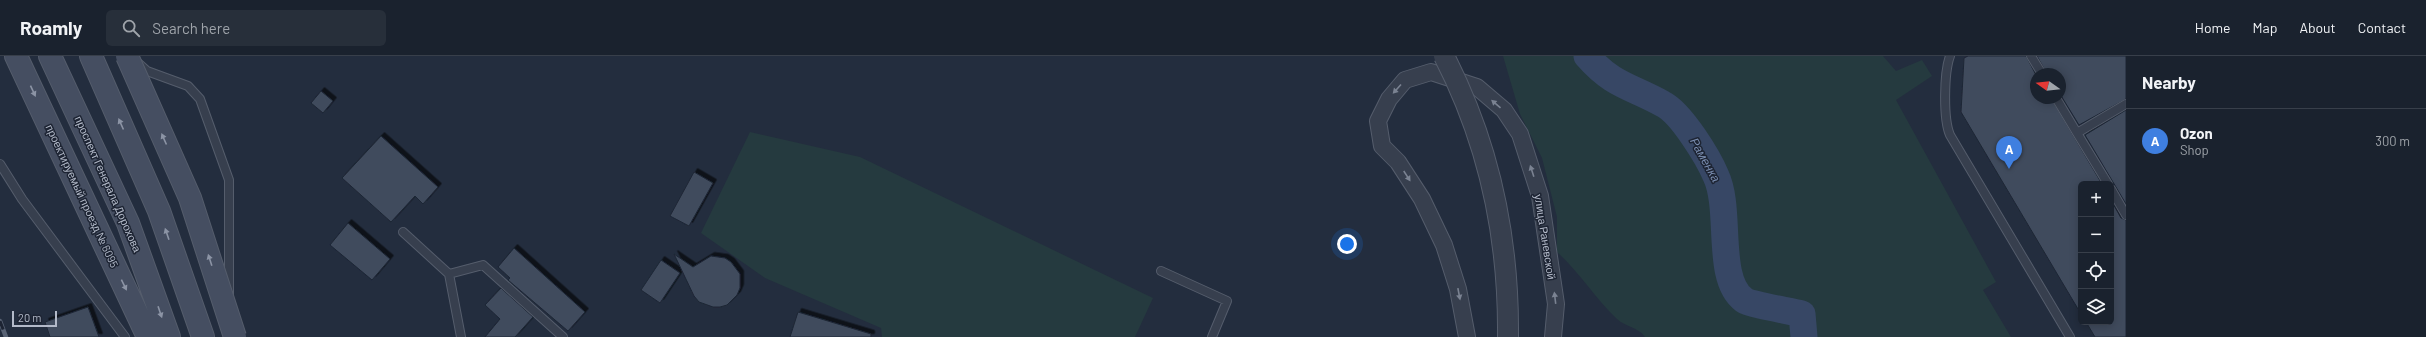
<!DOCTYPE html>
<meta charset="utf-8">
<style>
body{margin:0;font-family:Barlow,sans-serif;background:#272f3a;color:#f1f3f6}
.controls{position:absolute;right:12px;bottom:12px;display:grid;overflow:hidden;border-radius:6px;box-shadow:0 2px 10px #0003}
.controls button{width:36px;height:36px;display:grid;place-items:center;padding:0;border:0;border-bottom:1px solid #383f4a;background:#1a222e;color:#f1f3f6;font:20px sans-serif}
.compass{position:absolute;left:2030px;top:12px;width:36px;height:36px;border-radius:50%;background:#1a222e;box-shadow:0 2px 10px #0003;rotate:285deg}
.scale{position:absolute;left:12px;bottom:10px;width:45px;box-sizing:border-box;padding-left:4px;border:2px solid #b3bac9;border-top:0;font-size:11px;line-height:14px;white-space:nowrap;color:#b3bac9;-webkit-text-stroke:3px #1d2433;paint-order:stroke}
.you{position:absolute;left:1347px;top:188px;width:14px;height:14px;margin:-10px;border:3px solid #fff;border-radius:50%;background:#1a73e8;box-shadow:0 0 0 6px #1a73e833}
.badge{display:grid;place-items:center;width:26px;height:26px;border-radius:50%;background:#d93025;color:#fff;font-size:13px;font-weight:700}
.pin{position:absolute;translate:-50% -33px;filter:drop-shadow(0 1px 2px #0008)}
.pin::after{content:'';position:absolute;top:21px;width:14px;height:12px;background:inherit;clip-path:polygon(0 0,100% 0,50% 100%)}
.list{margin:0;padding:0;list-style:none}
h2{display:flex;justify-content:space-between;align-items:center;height:52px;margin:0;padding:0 16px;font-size:17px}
h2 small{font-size:13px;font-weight:400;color:#9fa4aa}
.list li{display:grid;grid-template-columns:26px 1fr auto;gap:12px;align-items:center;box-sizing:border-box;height:64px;padding:0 16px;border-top:1px solid #383f4a}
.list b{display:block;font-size:15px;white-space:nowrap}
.list p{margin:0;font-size:13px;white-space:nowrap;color:#9fa4aa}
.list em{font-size:13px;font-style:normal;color:#9fa4aa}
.icon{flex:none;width:22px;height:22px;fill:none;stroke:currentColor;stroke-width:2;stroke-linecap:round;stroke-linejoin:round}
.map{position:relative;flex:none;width:2126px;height:281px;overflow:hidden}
header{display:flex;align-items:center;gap:24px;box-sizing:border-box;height:56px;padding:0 20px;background:#1a222e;border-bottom:1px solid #383f4a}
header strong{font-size:19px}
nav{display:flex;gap:22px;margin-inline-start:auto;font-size:14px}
.search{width:280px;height:36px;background:#272f3a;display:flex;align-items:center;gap:10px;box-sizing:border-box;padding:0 14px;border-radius:6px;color:#9fa4aa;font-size:15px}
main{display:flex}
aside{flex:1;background:#1a222e}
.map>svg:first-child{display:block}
</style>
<header>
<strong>Roamly</strong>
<div class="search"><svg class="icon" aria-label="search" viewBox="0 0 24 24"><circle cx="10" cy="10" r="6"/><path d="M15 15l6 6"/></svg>Search here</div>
<nav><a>Home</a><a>Map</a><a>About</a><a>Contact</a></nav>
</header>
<main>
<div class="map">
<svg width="2126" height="281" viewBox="0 0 2126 281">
<defs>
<filter id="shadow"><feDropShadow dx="3.5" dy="-3.5" stdDeviation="0" flood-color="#0009"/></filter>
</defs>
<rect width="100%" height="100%" fill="#232d3e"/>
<path fill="#253a3f" d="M1503 0H1883L1896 15 1922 4 1932 20 1896 44 1996 226 1983 234 2011 281H1645C1640 272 1624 270 1617 263 1595 242 1580 217 1557 196V161L1542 102 1520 58Z
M750 76 860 101 1153 242 1135 281H882L881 272 765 222 701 177Z"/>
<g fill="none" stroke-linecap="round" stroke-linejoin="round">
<path stroke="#374765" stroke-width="27" d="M1587 0C1613 30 1631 30 1663 48 1681 57 1708 101 1716 120 1732 154 1715 223 1744 244 1751 249 1791 255 1802 258L1804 281"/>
</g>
<path fill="#3f4b5d" stroke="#1e2635" filter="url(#shadow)" d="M1968 0H2026L2036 19V42H2051L2102 128H2081V258L1961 56 1964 2Z
M2037 0H2126V43L2079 69 2060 38V18H2047Z
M321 35 333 45 323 57 311 47Z
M2126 54V148L2085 79Z
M381 80 438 131 423 148 415 140 391 166 342 122Z
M694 116 713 127 689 170 670 160Z
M2111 144 2121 162 2126 164V281H2095L2086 266H2111Z
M348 167 390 203 372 224 330 189Z
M514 192 585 256 568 275 508 224 510 222 498 211Z
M674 198 693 211 711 200 725 202 731 206 740 218V232L737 239 727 249 720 251H713L699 246 694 240Z
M661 204 680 217 660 247 641 234Z
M501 232 533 261 515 281H485L500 263 485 249Z
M88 251 99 281H50L45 266Z
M798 256 871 278V281H790Z"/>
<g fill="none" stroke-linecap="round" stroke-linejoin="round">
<defs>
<path id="service" d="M1950 0C1944 16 1943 63 1950 79L2070 281
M2031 0 2042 18
M137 6 147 15 188 30 200 43 229 124V238
M2056 42 2077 77
M0 108 22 143 125 281
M2108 128 2077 77 2126 48
M2111 133 2126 159
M403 176 449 218 461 281
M1161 215 1227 245 1212 281
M449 218 483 209 563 281"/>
<path id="minor" d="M1467 281 1458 233 1444 189 1422 143 1398 106 1382 90 1378 65 1389 43 1405 24 1431 16 1477 31 1504 54 1520 78 1540 140 1556 248 1553 281"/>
<path id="secondary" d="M16 0 148 281
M50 0 128 167 169 281
M91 0 159 155 203 281"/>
</defs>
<use href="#service" stroke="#555d6c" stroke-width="10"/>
<use href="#minor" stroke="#555d6c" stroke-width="18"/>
<use href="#secondary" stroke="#555d6c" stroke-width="24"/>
<use href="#service" stroke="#373f4e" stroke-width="8"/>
<use href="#minor" stroke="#373f4e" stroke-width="16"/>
<use href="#secondary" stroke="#454e61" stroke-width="22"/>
<defs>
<path id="rail" d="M0 265 6 281"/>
</defs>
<use href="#rail" stroke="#596375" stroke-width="4.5"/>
<use href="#rail" stroke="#1d2433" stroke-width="3" stroke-dasharray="9" stroke-linecap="butt"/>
<defs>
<path id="tertiary-bridge" d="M1444 0C1489 87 1509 184 1508 281"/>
<path id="secondary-bridge" d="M127 0 190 142 235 281"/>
</defs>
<use href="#tertiary-bridge" stroke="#555d6c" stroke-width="22" stroke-linecap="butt"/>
<use href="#secondary-bridge" stroke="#555d6c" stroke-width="24" stroke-linecap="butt"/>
<use href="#tertiary-bridge" stroke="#373f4e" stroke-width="20"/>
<use href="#secondary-bridge" stroke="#454e61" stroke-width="22"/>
</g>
<defs><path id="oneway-solid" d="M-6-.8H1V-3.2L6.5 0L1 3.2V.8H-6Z"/></defs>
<g fill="#7b8392">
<use href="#oneway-solid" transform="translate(1397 33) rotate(132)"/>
<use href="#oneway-solid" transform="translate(1496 48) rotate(-139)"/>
<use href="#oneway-solid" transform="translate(1532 115) rotate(-108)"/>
<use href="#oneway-solid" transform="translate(1407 120) rotate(57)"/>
<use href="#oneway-solid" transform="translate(1459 238) rotate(79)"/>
<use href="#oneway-solid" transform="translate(1555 242) rotate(-97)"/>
</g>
<g fill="#8c94a5">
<use href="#oneway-solid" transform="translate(33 35) rotate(65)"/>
<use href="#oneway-solid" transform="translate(121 68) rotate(-114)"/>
<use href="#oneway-solid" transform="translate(164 83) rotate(-114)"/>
<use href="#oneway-solid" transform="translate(167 178) rotate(-109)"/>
<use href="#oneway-solid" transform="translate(210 204) rotate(-108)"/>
<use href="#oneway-solid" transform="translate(124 229) rotate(64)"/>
<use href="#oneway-solid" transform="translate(160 256) rotate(71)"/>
</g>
<g text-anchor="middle" stroke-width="3" stroke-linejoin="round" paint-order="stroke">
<g font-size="11" fill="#b3bac9" stroke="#1d2433">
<text transform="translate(108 128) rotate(66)" y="4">проспект Генерала Дорохова</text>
<text transform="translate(82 140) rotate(65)" y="4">проектируемый проезд № 6095</text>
<text transform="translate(1545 181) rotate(81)" y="4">улица Раневской</text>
</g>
<g font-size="12" font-style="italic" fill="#7b8eb1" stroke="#1d2433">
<text transform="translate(1705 104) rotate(61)" y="4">Раменка</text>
</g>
</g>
</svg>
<div class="controls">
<button>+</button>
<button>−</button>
<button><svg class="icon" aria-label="locate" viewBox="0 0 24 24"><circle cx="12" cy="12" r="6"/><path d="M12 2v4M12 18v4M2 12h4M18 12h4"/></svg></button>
<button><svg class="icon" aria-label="layers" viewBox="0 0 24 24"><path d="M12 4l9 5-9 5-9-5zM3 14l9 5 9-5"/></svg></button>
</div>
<svg class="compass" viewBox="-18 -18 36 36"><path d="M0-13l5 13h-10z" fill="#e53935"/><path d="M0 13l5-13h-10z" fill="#9fa4aa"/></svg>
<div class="scale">20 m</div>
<div class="you"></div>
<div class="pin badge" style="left:2009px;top:113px;background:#3f7fe0">A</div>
</div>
<aside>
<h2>Nearby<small></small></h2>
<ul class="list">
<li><span class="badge" style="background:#3f7fe0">A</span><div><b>Ozon</b><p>Shop</p></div><em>300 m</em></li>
</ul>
</aside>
</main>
